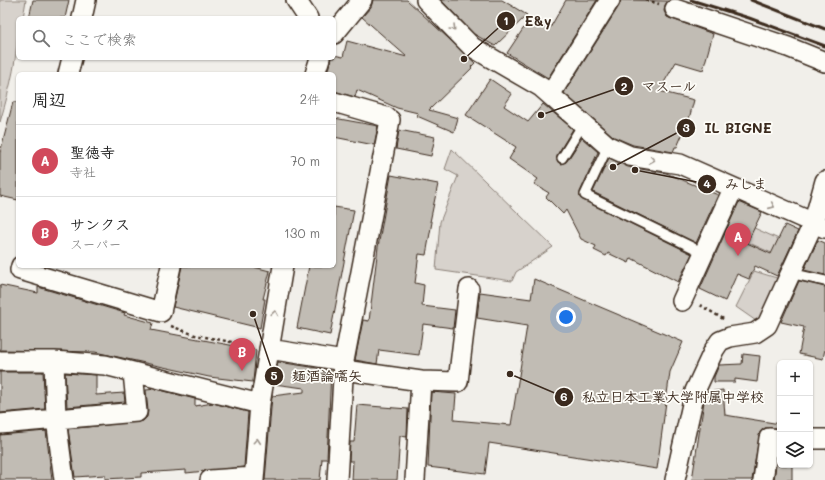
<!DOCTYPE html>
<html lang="ja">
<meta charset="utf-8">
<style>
body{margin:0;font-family:Mali,"Klee One",sans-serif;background:#f6f6f6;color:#222}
.controls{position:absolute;right:12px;bottom:12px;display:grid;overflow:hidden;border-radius:6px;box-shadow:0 1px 3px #0004}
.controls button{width:36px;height:36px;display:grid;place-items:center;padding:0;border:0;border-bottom:1px solid #e0e0e0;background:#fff;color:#222;font:20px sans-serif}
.you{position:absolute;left:566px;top:317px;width:14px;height:14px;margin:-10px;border:3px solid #fff;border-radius:50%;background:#1a73e8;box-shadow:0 0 0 6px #1a73e833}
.badge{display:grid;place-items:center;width:26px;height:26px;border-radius:50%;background:#d1495b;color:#fff;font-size:13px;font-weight:700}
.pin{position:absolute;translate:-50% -33px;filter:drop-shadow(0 1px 2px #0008)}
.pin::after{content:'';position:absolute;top:21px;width:14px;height:12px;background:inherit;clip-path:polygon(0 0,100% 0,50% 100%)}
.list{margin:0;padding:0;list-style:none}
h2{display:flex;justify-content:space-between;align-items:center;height:52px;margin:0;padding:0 16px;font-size:17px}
h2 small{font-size:13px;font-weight:400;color:#767676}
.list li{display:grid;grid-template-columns:26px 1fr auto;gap:12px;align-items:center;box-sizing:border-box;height:72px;padding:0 16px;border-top:1px solid #e0e0e0}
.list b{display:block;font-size:15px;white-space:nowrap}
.list p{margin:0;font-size:13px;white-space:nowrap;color:#767676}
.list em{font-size:13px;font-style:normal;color:#767676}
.icon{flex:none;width:22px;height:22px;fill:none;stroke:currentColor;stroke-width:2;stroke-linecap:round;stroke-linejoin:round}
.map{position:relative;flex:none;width:825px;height:480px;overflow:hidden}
.search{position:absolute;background:#fff;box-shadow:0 1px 3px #0004;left:16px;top:16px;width:320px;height:44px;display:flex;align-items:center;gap:10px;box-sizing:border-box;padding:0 14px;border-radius:6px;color:#767676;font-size:15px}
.panel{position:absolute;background:#fff;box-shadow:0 1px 3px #0004;left:16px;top:72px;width:320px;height:196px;border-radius:6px}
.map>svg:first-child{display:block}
</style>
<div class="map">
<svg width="825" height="480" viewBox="0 0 825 480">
<rect width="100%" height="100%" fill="#f1efea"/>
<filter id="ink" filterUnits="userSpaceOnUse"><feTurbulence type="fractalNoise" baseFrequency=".025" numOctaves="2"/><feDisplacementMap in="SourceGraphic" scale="8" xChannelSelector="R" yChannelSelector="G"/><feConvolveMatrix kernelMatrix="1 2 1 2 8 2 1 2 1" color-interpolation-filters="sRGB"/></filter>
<g filter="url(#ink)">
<path fill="#d7d2cc" stroke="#897e75" d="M0 0H26L23 18H18C18 58 11 84 0 122Z
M452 149 553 247 516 272 512 281 436 270 440 222 458 176 445 169Z
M730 217 794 246 787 260 723 231Z
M754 271 780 279 759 323 736 307Z"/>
<path fill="#c1bcb4" stroke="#3b2a1e" d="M33 0H69L65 18H29Z
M373 0H407L475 63 471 67 472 68 429 110 458 118 454 132 417 116 418 113 397 108 357 90 355 97 334 91V74H327L331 58H334V55L343 57 347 41 407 57 362 17 371 7Z
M441 0H502L527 15 495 46 474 34Z
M566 0H597L548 78 507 53 531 17 550 28Z
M621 0 668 1 665 5 664 11 667 17 713 34 703 70 676 62 659 91 694 100 689 119 677 147H675L673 152 633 145 614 137 564 93 619 6Z
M490 79 512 94 504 106 528 122 543 104 573 129 557 155 559 163 562 164 567 161 582 138 598 152 580 192V198L692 254 678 282 631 258 629 263 608 253 606 256 594 250 596 246 581 239 566 210 563 214 546 197 549 193 534 184 538 179 509 159 516 147 466 115Z
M13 102H18V200L0 196V153Z
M334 118 378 126 374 145 334 137Z
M399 130 435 137 431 156 396 149Z
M609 158 628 167 666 173 718 195 696 243 593 192Z
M391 175 438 184 430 222H432L426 255 419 254 415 283 424 285 422 306 455 310 453 328 423 324 419 355 379 350 377 364 355 360 363 320 369 321 378 247Z
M739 202 762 212 747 243 771 254 785 225 798 231 777 276 755 266 749 279 737 274 725 301 700 289Z
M334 207 354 210 330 335 297 328 309 266H334Z
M818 240 825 243V275L804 270Z
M182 266H250L270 271 263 299H265L260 328 173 307Z
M534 279 683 342 670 372 657 469 489 443 485 474 428 467 431 392 456 394 454 420 511 425 527 326 477 318 480 292 531 299Z
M799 281 825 287V349L823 359 799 354 804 327 781 322Z
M0 285 38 293V287L125 313 124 315 153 323 151 330 256 350 253 382 209 377 95 352 0 350Z
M743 354 760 356 757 382 735 379V382H714V377L719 365 742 364Z
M278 362 331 370 327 459H322L320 480H265L272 396 304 392V388L274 384Z
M0 372H43L45 409 0 413Z
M65 373 96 375V395L124 393 125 402 67 407Z
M156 389 195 399V406L213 403 248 412 244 467 186 473V470L141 473V477L105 479V475L75 477 68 429 143 421 147 417 148 411 146 390Z
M723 390 725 415 780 424V428H765L760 432 752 480H692L705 395 707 392Z
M357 405 408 409 407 437 400 436 397 480H352L353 461H349L350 442H354Z
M46 431 52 480H0V435Z
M778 450H780V465H792V480H774Z"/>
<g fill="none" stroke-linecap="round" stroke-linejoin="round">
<defs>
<path id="lane" d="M608 146 585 195 704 253
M562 158 583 124
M790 273 825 281"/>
<path id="street" d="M296 0 308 18
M426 0 472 47 541 87 608 146 630 156 680 164 825 228
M675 9 788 47 825 62
M82 18 86 0
M334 34 362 0
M68 74 72 58
M315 74 320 58
M550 95 610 0
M334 102 386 117 390 120 344 361 337 480
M21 266 20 270 161 312 171 266
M682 301 733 189
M269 349 344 361
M0 361H54L105 365 260 404
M54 361 56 419 64 480
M344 370 421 381 415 480
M421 381 458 382 469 289
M0 424 137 412 133 373
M810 439H825
M210 480 254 477
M254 480 260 404 283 266
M675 480 695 391 714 350 720 341 730 337 755 333 767 325 813 224 825 181
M763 480 769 438 780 439"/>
</defs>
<use href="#lane" stroke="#3b2a1e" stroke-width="12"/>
<use href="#street" stroke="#3b2a1e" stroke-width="22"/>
<path stroke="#3b2a1e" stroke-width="2.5" stroke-dasharray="3 3" stroke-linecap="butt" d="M646 0 659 4
M700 305 725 320
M171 326 195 335 252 346"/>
<use href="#lane" stroke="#fdfcf7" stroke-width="9"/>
<use href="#street" stroke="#fdfcf7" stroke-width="19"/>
<path stroke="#3b2a1e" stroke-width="3" d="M691 0 749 18 825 46
M751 0 825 29"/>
</g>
<defs><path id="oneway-chevron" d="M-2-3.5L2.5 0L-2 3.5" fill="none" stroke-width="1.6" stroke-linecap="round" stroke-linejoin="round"/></defs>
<g stroke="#9c938a">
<use href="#oneway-chevron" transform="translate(453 28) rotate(45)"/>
<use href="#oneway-chevron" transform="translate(652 160) rotate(9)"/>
<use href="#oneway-chevron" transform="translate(772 206) rotate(24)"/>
<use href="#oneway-chevron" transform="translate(275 313) rotate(-81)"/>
<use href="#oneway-chevron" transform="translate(257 441) rotate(-85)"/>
</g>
</g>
<path fill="none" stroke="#3b2a1e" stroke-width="1.5" d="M464 59L506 21M541 115L624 86M613 167L686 128M635 170L707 184M253 314L274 376M510 374L564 397"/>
<g fill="#3b2a1e" stroke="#fdfcf7" stroke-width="1.5">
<circle cx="464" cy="59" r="4"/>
<circle cx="541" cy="115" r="4"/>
<circle cx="613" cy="167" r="4"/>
<circle cx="635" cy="170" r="4"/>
<circle cx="253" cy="314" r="4"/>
<circle cx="510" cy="374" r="4"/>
<circle cx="506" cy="21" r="10"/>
<circle cx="624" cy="86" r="10"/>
<circle cx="686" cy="128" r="10"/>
<circle cx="707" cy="184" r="10"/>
<circle cx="274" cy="376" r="10"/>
<circle cx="564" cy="397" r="10"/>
</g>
<g font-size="12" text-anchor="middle" font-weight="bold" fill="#fff">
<text x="506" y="25">1</text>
<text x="624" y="91">2</text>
<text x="686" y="132">3</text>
<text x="707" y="188">4</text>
<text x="274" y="380">5</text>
<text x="564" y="401">6</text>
</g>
<g font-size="14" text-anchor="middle" font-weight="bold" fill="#3b2a1e" stroke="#fdfcf7" stroke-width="3.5" stroke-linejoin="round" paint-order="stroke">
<text x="538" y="26">E&amp;y</text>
<text x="669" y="91">マスール</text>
<text x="738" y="133">IL BIGNE</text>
<text x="746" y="189">みしま</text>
<text x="327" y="381">麺酒論嚆矢</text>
<text x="673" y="402">私立日本工業大学附属中学校</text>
</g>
</svg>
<div class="controls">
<button>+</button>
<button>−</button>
<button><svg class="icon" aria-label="layers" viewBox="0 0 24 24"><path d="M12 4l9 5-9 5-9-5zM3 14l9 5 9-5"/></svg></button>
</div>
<div class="you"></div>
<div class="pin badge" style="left:738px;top:256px">A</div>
<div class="pin badge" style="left:242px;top:371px">B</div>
<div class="search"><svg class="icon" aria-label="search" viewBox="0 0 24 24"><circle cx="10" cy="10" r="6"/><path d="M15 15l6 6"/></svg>ここで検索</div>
<section class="panel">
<h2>周辺<small>2件</small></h2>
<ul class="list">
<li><span class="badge">A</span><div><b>聖徳寺</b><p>寺社</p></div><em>70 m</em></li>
<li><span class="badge">B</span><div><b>サンクス</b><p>スーパー</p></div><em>130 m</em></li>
</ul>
</section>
</div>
